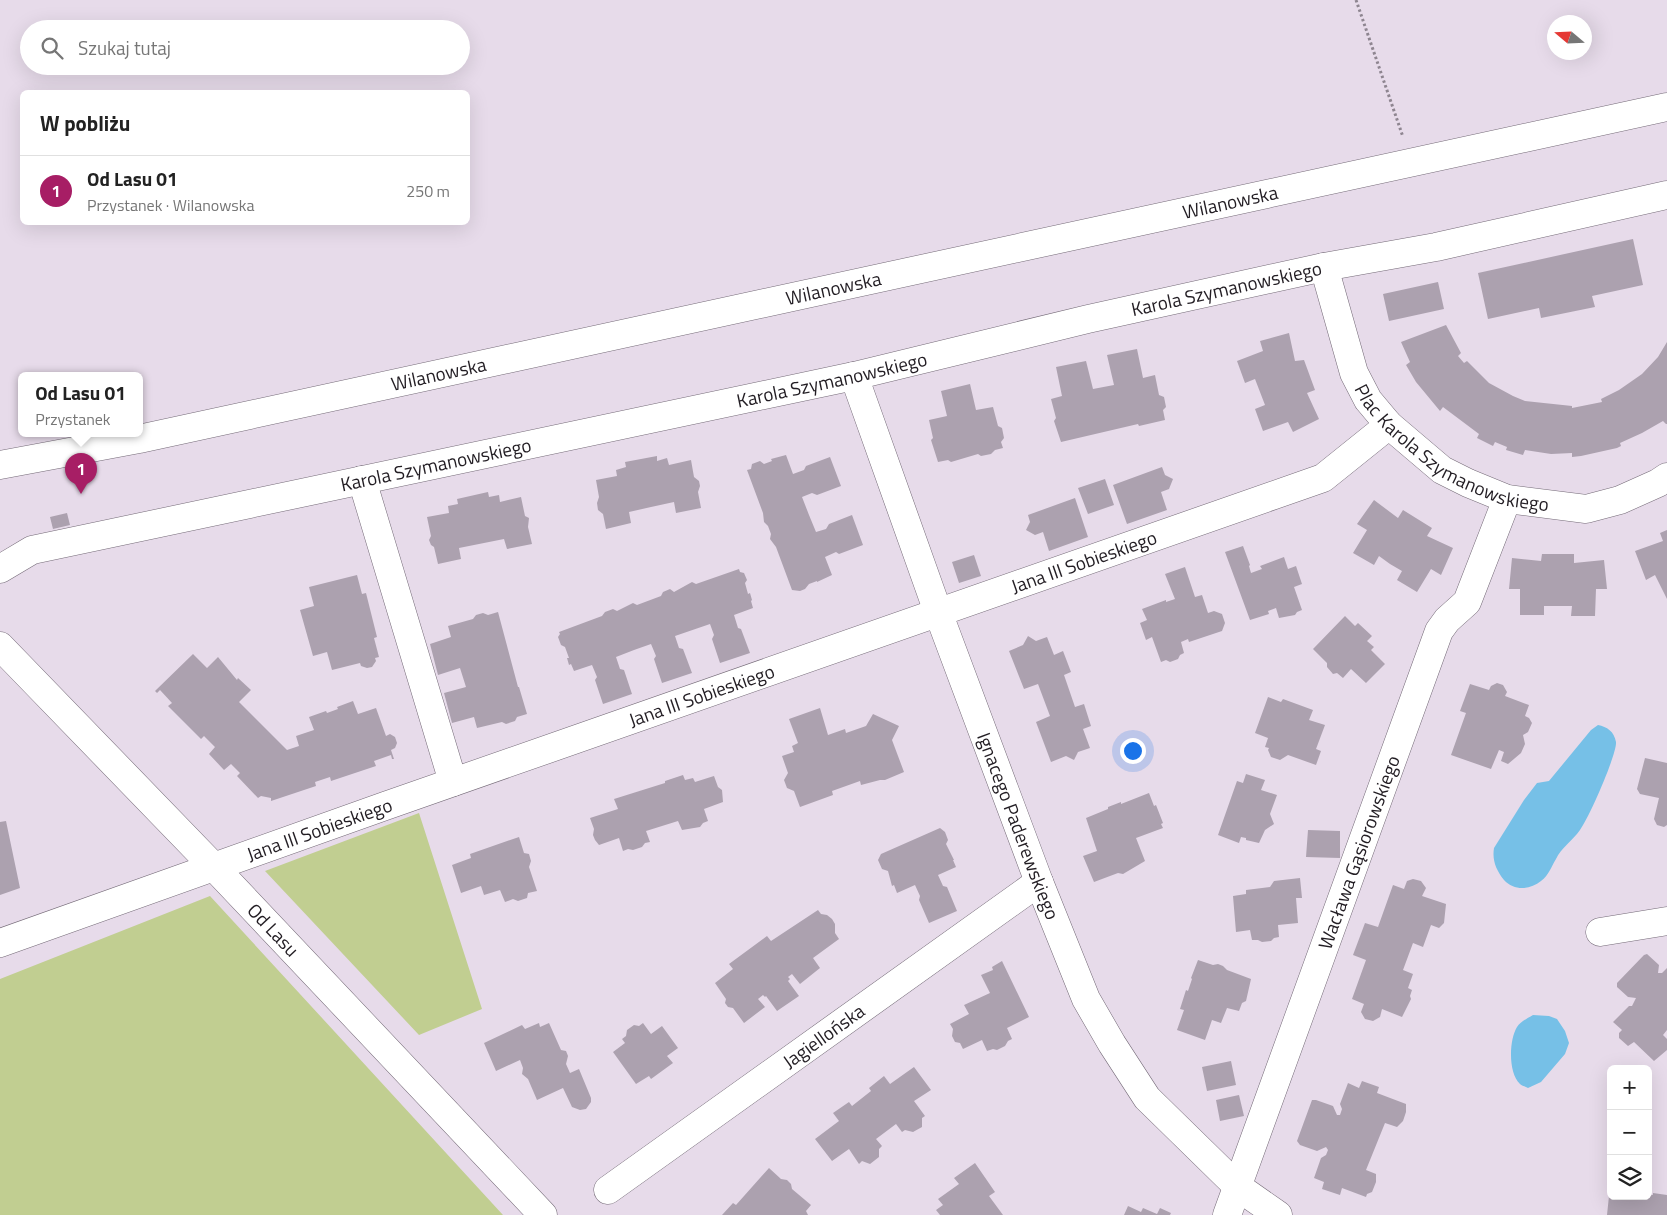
<!DOCTYPE html>
<html lang="pl">
<meta charset="utf-8">
<style>
body{margin:0;font-family:"Titillium Web",sans-serif;background:#f6f6f6;color:#222}
.controls{position:absolute;right:15px;bottom:15px;display:grid;overflow:hidden;border-radius:8px;box-shadow:0 5px 20px #0002}
.controls button{width:45px;height:45px;display:grid;place-items:center;padding:0;border:0;border-bottom:1px solid #e0e0e0;background:#fff;color:#222;font:25px sans-serif}
.compass{position:absolute;left:1547px;top:15px;width:45px;height:45px;border-radius:50%;background:#fff;box-shadow:0 5px 20px #0002;rotate:289deg}
.you{position:absolute;left:1132px;top:750px;width:18px;height:18px;margin:-12px;border:4px solid #fff;border-radius:50%;background:#1a73e8;box-shadow:0 0 0 8px #1a73e833}
.badge{display:grid;place-items:center;width:32px;height:32px;border-radius:50%;background:#a71e65;color:#fff;font-size:16px;font-weight:700}
.pin{position:absolute;translate:-50% -41px;filter:drop-shadow(0 1px 2px #0008)}
.pin::after{content:'';position:absolute;top:26px;width:18px;height:15px;background:inherit;clip-path:polygon(0 0,100% 0,50% 100%)}
.popup{position:absolute;left:18px;top:372px;width:125px;height:65px;box-sizing:border-box;display:grid;place-content:center;border-radius:8px;background:#fff;filter:drop-shadow(0 1px 4px #0005);font-size:16px;white-space:nowrap;color:#767676}
.popup b{font-size:19px;color:#222}
.popup::after{content:'';position:absolute;left:50%;top:100%;margin-left:-10px;border:10px solid transparent;border-top-color:#fff}
.list{margin:0;padding:0;list-style:none}
h2{display:flex;justify-content:space-between;align-items:center;height:65px;margin:0;padding:0 20px;font-size:21px}
h2 small{font-size:16px;font-weight:400;color:#767676}
.list li{display:grid;grid-template-columns:32px 1fr auto;gap:15px;align-items:center;box-sizing:border-box;height:70px;padding:0 20px;border-top:1px solid #e0e0e0}
.list b{display:block;font-size:19px;white-space:nowrap}
.list p{margin:0;font-size:16px;white-space:nowrap;color:#767676}
.list em{font-size:16px;font-style:normal;color:#767676}
.icon{flex:none;width:28px;height:28px;fill:none;stroke:currentColor;stroke-width:2;stroke-linecap:round;stroke-linejoin:round}
.map{position:relative;flex:none;width:1667px;height:1215px;overflow:hidden}
.search{position:absolute;background:#fff;box-shadow:0 5px 20px #0002;left:20px;top:20px;width:450px;height:55px;display:flex;align-items:center;gap:12px;box-sizing:border-box;padding:0 18px;border-radius:28px;color:#767676;font-size:19px}
.panel{position:absolute;background:#fff;box-shadow:0 5px 20px #0002;left:20px;top:90px;width:450px;height:135px;border-radius:8px}
.map>svg:first-child{display:block}
</style>
<div class="map">
<svg width="1667" height="1215" viewBox="0 0 1667 1215">
<rect width="100%" height="100%" fill="#e7dbea"/>
<path fill="#c1ce91" d="M419 813 482 1009 419 1035 265 871Z
M210 896 503 1215H0V979Z"/>
<path fill="#76c0e7" d="M1598 725C1607 727 1614 731 1616 742 1617 754 1589 818 1580 830 1573 840 1561 848 1556 859 1551 867 1549 875 1541 881 1530 890 1514 891 1504 880 1496 870 1492 860 1494 848L1524 800 1537 783 1549 781 1591 730Z
M1533 1015 1549 1016 1557 1019 1565 1031 1569 1043 1565 1054 1541 1082 1528 1088C1525 1086 1522 1086 1520 1084 1508 1073 1509 1040 1517 1027 1520 1022 1528 1018 1533 1015Z"/>
<path fill="#aca1af" d="M1633 239 1643 285 1592 296 1595 307 1541 318 1539 308 1488 319 1478 273Z
M1438 282 1444 309 1389 321 1383 294Z
M1446 325 1461 353 1458 356 1464 363 1467 361 1489 383 1513 396 1525 401 1572 406V408L1602 402 1601 399 1619 390 1642 374 1658 357 1667 342V424H1666L1663 421 1642 433 1620 443 1621 446 1617 448 1581 456 1572 457V453L1551 454 1525 450 1523 455 1506 450 1507 447 1495 442 1493 446 1477 438 1479 434 1443 407 1440 411 1416 382 1406 365 1410 362 1401 342Z
M1289 333 1295 361 1304 360 1315 390 1307 393 1319 419 1293 432 1288 422 1263 431 1255 409 1265 405 1255 379 1245 383 1237 361 1263 351 1260 341Z
M1137 349 1143 378 1155 375 1159 395 1164 397 1166 407 1163 410 1165 420 1139 426 1138 424 1061 442 1054 421 1056 418 1051 399 1062 396 1056 367 1086 361 1093 389 1114 385 1107 355Z
M970 384 976 410 993 407 998 426 1002 428 1004 438 1001 442 1003 448 995 450 991 454 981 456 978 454 951 462 948 460 938 462 931 440 933 438 929 420 947 416 941 391Z
M786 455 793 474 804 470 806 466 830 457 841 486 817 495 812 493 802 497 809 515 816 532 826 529 829 524 852 515 863 545 839 554 836 552 825 557 832 575 817 582V581L809 584 805 589 800 591 792 590 776 547 770 539 771 534 768 526 764 522 763 513 747 470 751 469 752 464 760 461 764 464 772 461 771 459Z
M657 456V461L667 458 669 465 691 460 694 477 699 481 700 486 698 492 701 508 676 513 674 502 651 507 629 512 631 523 606 529 603 514 598 510 597 503 599 497 596 480 617 476 616 470 626 467 625 462Z
M1162 467 1165 475 1173 479 1169 489 1161 492 1167 510 1127 524 1113 485Z
M1105 479 1114 505 1088 514 1078 488Z
M488 492 489 497 499 495 500 502 521 497 525 516 529 518 528 527 532 544 507 549 504 539 459 548 461 559 438 564 434 547 431 545 429 540 431 536 427 517 449 513 448 506 458 504 457 499Z
M1075 498 1088 537 1049 551 1043 532 1035 535 1026 530 1030 522 1028 515Z
M1374 500 1398 518 1403 510 1432 528 1427 536 1453 548 1441 575 1431 569 1417 592 1397 580 1402 571 1390 564 1379 556 1374 565 1353 553 1367 530 1357 524Z
M67 513 70 525 53 529 50 517Z
M1667 530V599L1655 575 1646 580 1635 551 1663 541 1660 533Z
M1243 546 1250 565 1249 566 1251 573 1262 569 1260 566 1284 557 1288 569 1296 566 1302 584 1294 587 1302 610 1297 612 1295 615 1279 618 1276 608 1268 611 1269 614 1250 620 1225 552Z
M1542 554H1574V563L1604 560 1607 589H1596L1595 616H1571L1572 606H1544V615H1520V589H1509L1512 558 1541 561Z
M974 555 981 576 959 583 952 562Z
M1185 567 1195 597 1202 595 1208 613 1214 611 1222 614 1225 623 1222 631 1189 642 1188 639 1181 642 1184 653 1180 655 1178 659 1170 662 1166 660 1161 662 1152 637 1146 640 1140 623 1147 620 1142 609 1166 600V602L1175 599 1165 574Z
M739 569 740 572 744 573 747 580 745 583 748 594 750 593 752 600 751 601 753 608 734 615 738 628 741 629 750 653 720 663 712 639 714 635 710 624 675 636 679 648 683 649 692 673 662 683 654 659 656 656 651 644 634 650 616 657 620 669 624 670 632 694 603 704 595 680 597 677 592 665 574 671 571 664 569 665 567 658H569L565 647 561 645 558 637 560 634 559 632 602 616 605 612 613 609 617 611 633 603 637 605 661 596 663 592 670 589 674 592 692 582 696 584Z
M357 575 362 594 366 593 377 637 374 638 379 657 375 658 376 661 372 667 367 668 361 666 360 663 332 670 327 652 313 656 300 610 314 606 309 587Z
M498 612 518 687H519L527 714 517 717 515 721 506 724 502 722 477 728 474 717 452 723 444 693 466 687 460 668 438 675 430 644 451 637 448 626 473 619 476 615 483 613 488 615Z
M1345 616 1355 626 1358 623 1372 636 1367 641 1374 647 1371 650 1385 664 1366 683 1351 669 1343 678 1337 673 1333 674 1327 667V663L1313 649Z
M1028 636 1036 641 1047 637 1054 655 1063 651 1071 672 1064 675 1075 707 1084 704 1091 726 1083 729 1090 748 1078 752 1074 760 1066 756 1051 762 1036 722 1050 716 1038 684 1024 689 1009 651 1023 645Z
M193 654 207 668 218 657 237 680 238 678 251 690 239 702 287 750 299 746 296 736 314 730 309 717 326 711 327 713 338 709 337 707 353 701 358 714 376 708 386 736 390 734 395 737 397 743 395 748 391 750 394 759H392L391 755 374 761 376 766 331 781 330 777 315 782 316 786 271 801V798L261 796 258 798 237 776 240 773 231 764 224 770 209 754 215 747 204 736 201 739 168 706 172 703 160 690 157 693 155 691Z
M1497 683 1503 685 1507 692 1505 696 1529 705 1525 716 1529 718 1532 723 1528 732 1523 735 1525 744 1521 753 1508 764 1501 761 1504 752 1499 750 1491 769 1451 755 1466 713 1460 711 1470 684 1489 690 1491 686Z
M1268 697 1281 702 1283 699 1313 710 1309 720 1325 725 1316 749 1321 751 1316 765 1288 755 1280 760 1271 757 1268 750 1269 748 1265 747 1268 738 1255 733Z
M820 708 828 735 845 729 846 733 866 726 873 714 899 726 892 740 904 772 885 780H880L861 785 860 781 832 791 833 795 800 807 794 791 787 788 784 780 788 773 782 756 794 752 792 746 798 743 789 719Z
M1645 758 1667 763V825L1664 827 1657 825 1654 819 1659 798 1640 794 1637 789Z
M1246 774 1265 780 1261 790 1277 795 1270 814 1274 824 1265 830 1259 843 1246 840V838L1241 837 1239 843 1218 835 1237 781 1243 783Z
M683 775 685 780 693 778 695 782 714 776 718 787 722 790 723 802 704 809 708 821 703 823 700 827 682 830 678 821 646 831 650 842 645 843 642 847 633 850 628 849 623 851 619 838 599 845 595 840 593 835 594 829 590 818 618 809 614 799 665 783V781Z
M1149 793 1154 806 1156 805 1163 823 1161 824 1163 828 1136 838 1145 861 1123 874 1118 873 1094 882 1083 856 1097 851 1086 818 1108 809V807L1121 802V804Z
M6 821 20 888 0 895V822Z
M940 828 945 832 948 840 946 844 954 860H953L956 867 938 875 943 886 947 887 957 911 929 923 919 900 920 896 915 885 897 893 894 885 892 886 888 871 882 869 878 860 881 854Z
M1308 830 1340 831V858L1306 857Z
M519 837 524 853 529 854 531 861 529 867 537 891 528 893 527 898 518 901 513 899 505 902 500 890 484 895 481 886 461 893 452 865 471 858 470 854Z
M1300 878 1302 898H1296L1298 923 1278 925 1279 937 1274 938 1271 941 1262 942 1258 940H1252L1250 930 1236 932 1233 896 1246 894V890L1270 887 1274 881Z
M1413 879 1421 881 1426 888 1422 896 1446 904 1444 923 1439 928 1431 925 1423 947 1413 943 1403 970 1413 974 1408 988 1412 990 1410 996 1411 999 1402 1017 1382 1009 1380 1017 1373 1021 1365 1019 1361 1012 1364 1004 1352 999 1366 960 1353 955 1365 923 1378 927 1393 885 1404 889 1407 881Z
M818 910 821 914 827 915 832 919 835 924V933L839 939 813 958 820 968 800 984 792 974 788 977 790 979 788 981 799 996 777 1011 766 996 765 997 763 995 758 999 765 1007 744 1023 733 1008 728 1007 725 1003 726 999 715 983 733 969 729 964 767 936 771 941Z
M1647 954 1659 965 1658 973H1662L1667 968V1030L1663 1035 1667 1039V1050L1654 1061 1634 1042 1628 1046 1619 1038V1033L1622 1030 1613 1022 1629 1006H1632L1636 998 1628 997 1617 987V983L1644 955Z
M1198 960 1213 965 1218 964 1223 966 1227 970 1251 979 1246 1001 1242 1003 1239 1011 1227 1008 1221 1023 1212 1020 1205 1040 1177 1030 1184 1010 1180 1009 1186 990 1188 991 1192 979 1191 978Z
M1002 961 1029 1017 1007 1028 1012 1039 1008 1041 1005 1046 997 1050 993 1049 987 1051 982 1040 963 1049 960 1043 955 1042 952 1036 953 1029 950 1024 969 1014 964 1005 990 993 981 975 993 970 992 967Z
M539 1023 540 1027 549 1023 561 1050 566 1051 568 1056 566 1064 570 1073 579 1069 591 1098V1102L586 1109 580 1110 572 1107 563 1088 537 1100 528 1079 522 1074 523 1068 520 1060 496 1071 484 1043 522 1025 525 1029Z
M643 1023 651 1034 662 1026 678 1048 667 1056 673 1063 651 1079 649 1076 636 1084 613 1052 625 1043 622 1039 626 1036 627 1030 634 1025 639 1026Z
M1231 1061 1236 1085 1207 1091 1202 1067Z
M914 1067 931 1090 914 1101 925 1116 922 1118V1127L913 1132 905 1130 902 1132 896 1124 876 1139 882 1146 879 1149V1157L870 1164 862 1161 859 1164 849 1149 832 1161 815 1139 839 1121 833 1113 849 1102 852 1106 871 1091 869 1088 884 1076 890 1084Z
M1362 1081 1379 1087 1377 1093 1406 1104V1112L1403 1121 1397 1127 1385 1123 1366 1170 1376 1174V1182L1372 1192 1367 1194 1366 1197 1342 1188 1340 1195 1322 1189 1324 1182 1314 1178 1321 1158 1326 1155 1328 1150 1326 1147 1317 1151 1300 1145 1297 1141 1312 1100H1316L1333 1106 1337 1115H1340L1342 1109 1340 1104 1348 1083 1359 1088Z
M1239 1095 1244 1116 1220 1121 1216 1100Z
M975 1163 995 1192 989 1196 1003 1215H940L936 1210 943 1205 938 1199 959 1184 954 1178Z
M769 1168 781 1179 787 1180 791 1184 792 1189 811 1205 806 1211 808 1215H722L733 1203 736 1205Z
M1653 1193 1667 1195V1215H1607L1609 1196H1648V1194L1653 1195Z
M1128 1206 1141 1212 1143 1208 1157 1214 1160 1208 1171 1213 1170 1215H1124Z"/>
<g fill="none" stroke-linecap="round" stroke-linejoin="round">
<defs>
<g id="street">
<path id="s1" d="M1324 267 1354 373 1368 400 1389 425 1442 470 1468 483 1507 499 1586 509 1620 500 1658 483 1667 477"/>
<path id="s2" d="M854 376 938 612 1039 882 1086 999 1112 1044 1147 1098 1238 1187 1278 1215"/>
<path d="M362 480 453 782"/>
<path id="s3" d="M0 569 32 550 854 376 1088 319 1324 267 1436 247 1667 195"/>
<path id="s4" d="M0 646 213 866 543 1215"/>
<path d="M1600 932 1667 921"/>
<path id="s5" d="M0 943 385 806 1323 478 1389 425"/>
<path id="s6" d="M608 1190 1039 882"/>
<path id="s7" d="M1227 1215 1439 631 1447 620 1467 602 1507 499"/>
</g>
<g id="secondary">
<path id="s8" d="M0 465 139 439 1667 107"/>
</g>
</defs>
<use href="#street" stroke="#746a77" stroke-width="29"/>
<use href="#secondary" stroke="#746a77" stroke-width="29"/>
<path stroke="#8e8590" stroke-width="3" stroke-dasharray="2.5 2.5" stroke-linecap="butt" d="M1356 0 1403 137"/>
<use href="#street" stroke="#fff" stroke-width="28"/>
<use href="#secondary" stroke="#fff" stroke-width="28"/>
</g>
<g text-anchor="middle" stroke-width="4" stroke-linejoin="round" paint-order="stroke">
<g font-size="19" fill="#221d23" stroke="#f4e8f7">
<text dy="7" stroke="none"><textPath href="#s8" startOffset="1258">Wilanowska</textPath></text>
<text dy="7" stroke="none"><textPath href="#s8" startOffset="852">Wilanowska</textPath></text>
<text dy="7" stroke="none"><textPath href="#s3" startOffset="1260">Karola Szymanowskiego</textPath></text>
<text dy="7" stroke="none"><textPath href="#s8" startOffset="448">Wilanowska</textPath></text>
<text dy="7" stroke="none"><textPath href="#s3" startOffset="855">Karola Szymanowskiego</textPath></text>
<text dy="7" stroke="none"><textPath href="#s1" startOffset="240">Plac Karola Szymanowskiego</textPath></text>
<text dy="7" stroke="none"><textPath href="#s3" startOffset="450">Karola Szymanowskiego</textPath></text>
<text dy="7" stroke="none"><textPath href="#s5" startOffset="1149">Jana III Sobieskiego</textPath></text>
<text dy="7" stroke="none"><textPath href="#s5" startOffset="744">Jana III Sobieskiego</textPath></text>
<text dy="7" stroke="none"><textPath href="#s2" startOffset="479">Ignacego Paderewskiego</textPath></text>
<text dy="7" stroke="none"><textPath href="#s5" startOffset="339">Jana III Sobieskiego</textPath></text>
<text dy="7" stroke="none"><textPath href="#s7" startOffset="386">Wacława Gąsiorowskiego</textPath></text>
<text dy="7" stroke="none"><textPath href="#s4" startOffset="394">Od Lasu</textPath></text>
<text dy="7" stroke="none"><textPath href="#s6" startOffset="265">Jagiellońska</textPath></text>
</g>
</g>
</svg>
<div class="controls">
<button>+</button>
<button>−</button>
<button><svg class="icon" aria-label="layers" viewBox="0 0 24 24"><path d="M12 4l9 5-9 5-9-5zM3 14l9 5 9-5"/></svg></button>
</div>
<svg class="compass" viewBox="-18 -18 36 36"><path d="M0-13l5 13h-10z" fill="#e53935"/><path d="M0 13l5-13h-10z" fill="#767676"/></svg>
<div class="you"></div>
<div class="pin badge" style="left:81px;top:494px">1</div>
<div class="popup"><b>Od Lasu 01</b>Przystanek</div>
<div class="search"><svg class="icon" aria-label="search" viewBox="0 0 24 24"><circle cx="10" cy="10" r="6"/><path d="M15 15l6 6"/></svg>Szukaj tutaj</div>
<section class="panel">
<h2>W pobliżu<small></small></h2>
<ul class="list">
<li><span class="badge">1</span><div><b>Od Lasu 01</b><p>Przystanek · Wilanowska</p></div><em>250 m</em></li>
</ul>
</section>
</div>
